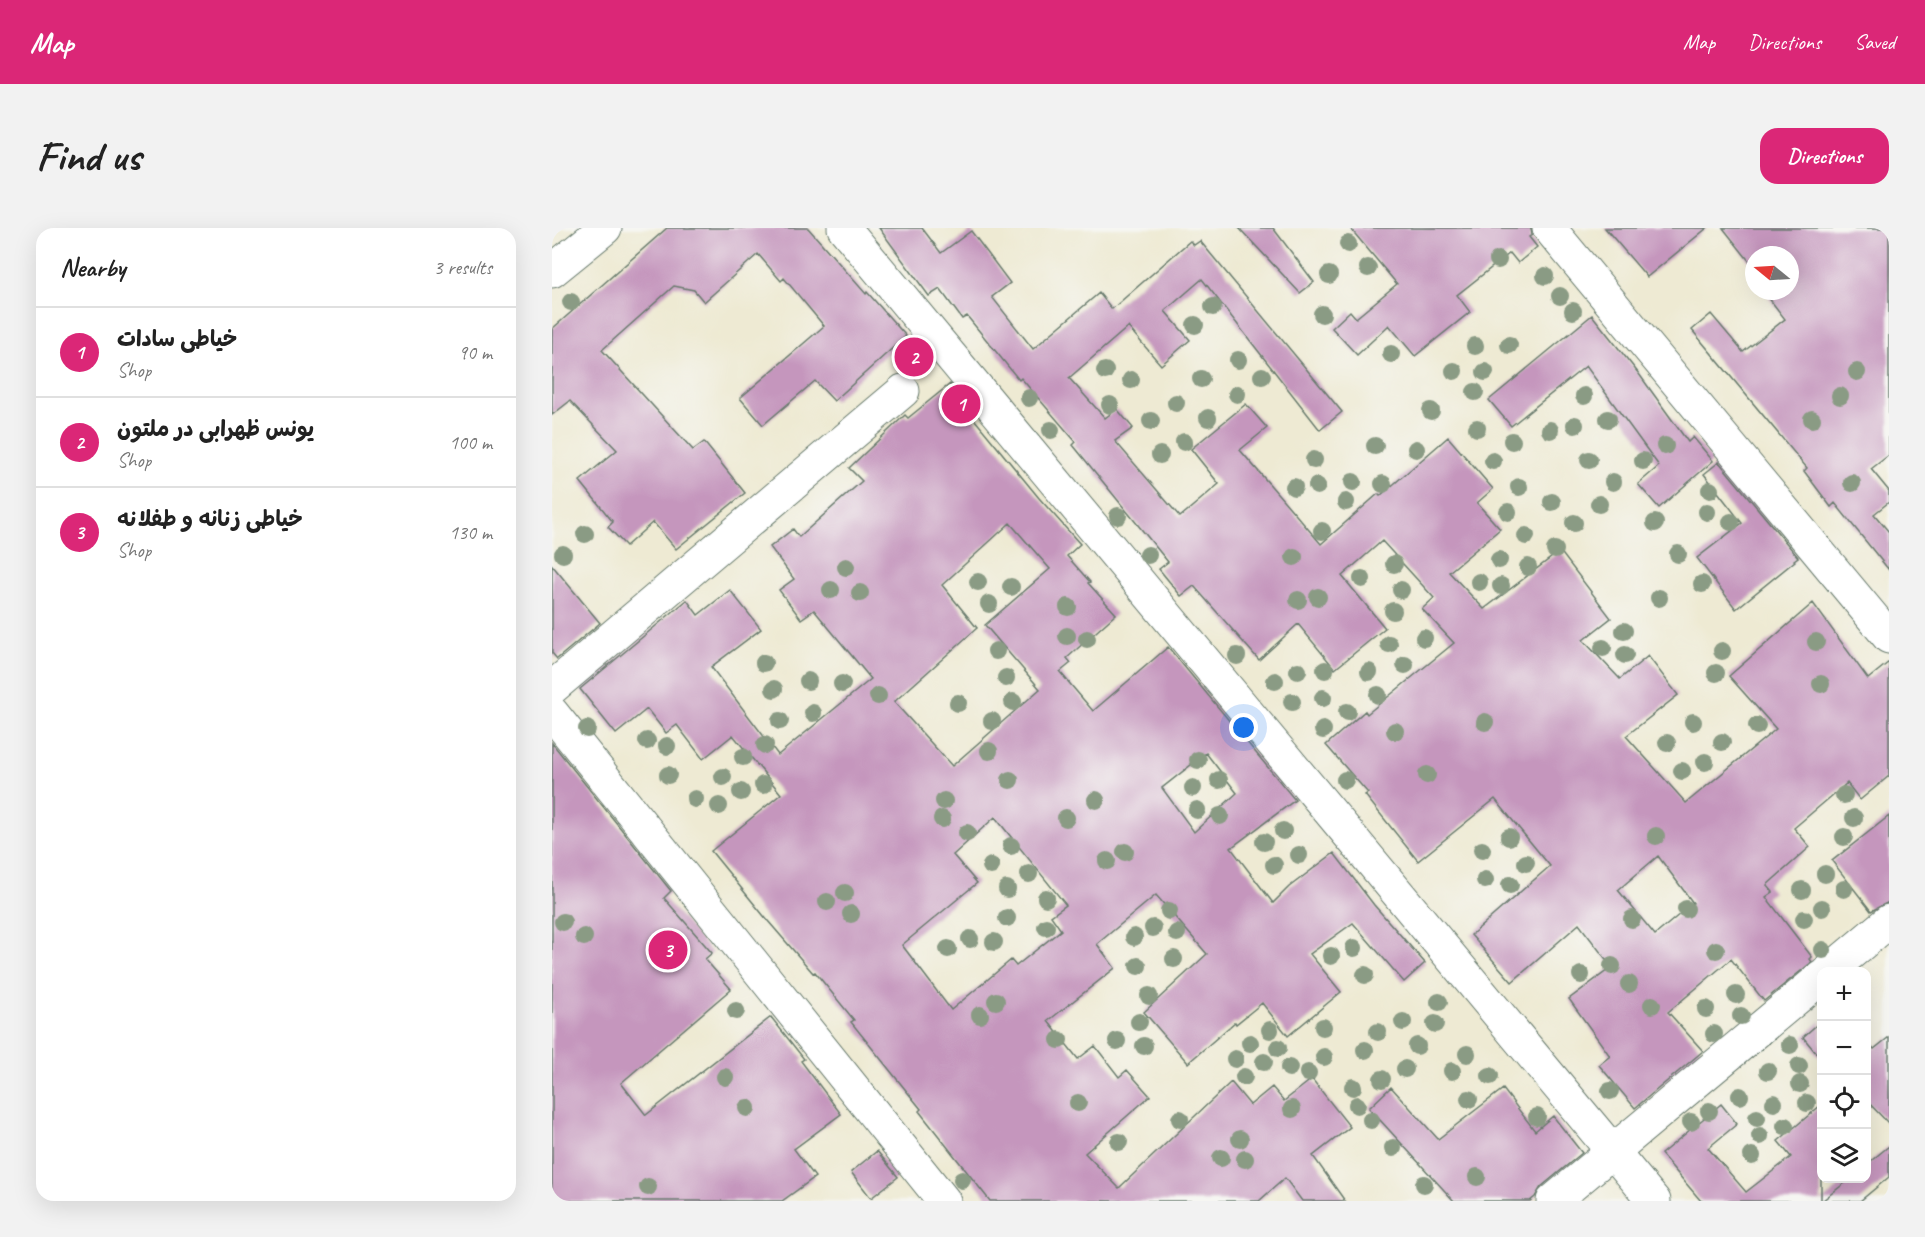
<!DOCTYPE html>
<meta charset="utf-8">
<style>
body{margin:0;font-family:Caveat,"Playpen Sans Arabic",sans-serif;background:#f2f2f2;color:#222}
.controls{position:absolute;right:18px;bottom:18px;display:grid;overflow:hidden;border-radius:12px;box-shadow:0 6px 24px #0002}
.controls button{width:54px;height:54px;display:grid;place-items:center;padding:0;border:0;border-bottom:2px solid #e0e0e0;background:#fff;color:#222;font:30px sans-serif}
.compass{position:absolute;left:1193px;top:18px;width:54px;height:54px;border-radius:50%;background:#fff;box-shadow:0 6px 24px #0002;rotate:288deg}
.you{position:absolute;left:692px;top:500px;width:21px;height:21px;margin:-15px;border:4px solid #fff;border-radius:50%;background:#1a73e8;box-shadow:0 0 0 9px #1a73e833}
.badge{display:grid;place-items:center;width:39px;height:39px;border-radius:50%;background:#db2777;color:#fff;font-size:20px;font-weight:700}
.pin{position:absolute;translate:-50% -50%;border:3px solid #fff;box-shadow:0 2px 6px #0006}
.list{margin:0;padding:0;list-style:none}
h2{display:flex;justify-content:space-between;align-items:center;height:78px;margin:0;padding:0 24px;font-size:26px}
h2 small{font-size:20px;font-weight:400;color:#767676}
.list li{display:grid;grid-template-columns:39px 1fr auto;gap:18px;align-items:center;box-sizing:border-box;height:90px;padding:0 24px;border-top:2px solid #e0e0e0}
.list b{display:block;font-size:22px;white-space:nowrap}
.list p{margin:0;font-size:20px;white-space:nowrap;color:#767676}
.list em{font-size:20px;font-style:normal;color:#767676}
.icon{flex:none;width:33px;height:33px;fill:none;stroke:currentColor;stroke-width:2;stroke-linecap:round;stroke-linejoin:round}
.map{position:relative;flex:none;width:1337px;height:973px;overflow:hidden;border-radius:18px}
header{display:flex;align-items:center;gap:36px;box-sizing:border-box;height:84px;padding:0 30px;background:#db2777;color:#fff}
header strong{font-size:28px}
nav{display:flex;gap:33px;margin-inline-start:auto;font-size:21px}
.intro{display:flex;align-items:center;justify-content:space-between;box-sizing:border-box;height:144px;padding:0 36px}
h1{margin:0;font-size:42px}
.button{padding:15px 27px;border-radius:18px;background:#db2777;color:#fff;font-size:21px;font-weight:700}
main{display:flex;gap:36px;padding:0 36px}
aside{flex:1;background:#fff;border-radius:18px;box-shadow:0 6px 24px #0002}
.map>svg:first-child{display:block}
</style>
<header>
<strong>Map</strong>
<nav><a>Map</a><a>Directions</a><a>Saved</a></nav>
</header>
<div class="intro"><h1>Find us</h1><a class="button">Directions</a></div>
<main>
<aside>
<h2>Nearby<small>3 results</small></h2>
<ul class="list">
<li><span class="badge">1</span><div><b>خیاطی سادات</b><p>Shop</p></div><em>90 m</em></li>
<li><span class="badge">2</span><div><b>یونس ظهرابی در ملتون</b><p>Shop</p></div><em>100 m</em></li>
<li><span class="badge">3</span><div><b>خیاطی زنانه و طفلانه</b><p>Shop</p></div><em>130 m</em></li>
</ul>
</aside>
<div class="map">
<svg width="1337" height="973" viewBox="0 0 1337 973">
<rect width="100%" height="100%" fill="#f6f6f2"/>
<filter id="ink" filterUnits="userSpaceOnUse"><feTurbulence type="fractalNoise" baseFrequency=".0167" numOctaves="2"/><feDisplacementMap in="SourceGraphic" scale="12" xChannelSelector="R" yChannelSelector="G"/><feConvolveMatrix kernelMatrix="1 2 1 2 8 2 1 2 1" color-interpolation-filters="sRGB"/></filter>
<filter id="wash" filterUnits="userSpaceOnUse"><feTurbulence type="fractalNoise" baseFrequency=".008" numOctaves="4" result="noise"/><feDisplacementMap in="SourceGraphic" scale="24" xChannelSelector="R" yChannelSelector="G"/><feGaussianBlur stdDeviation="1.35" result="paint"/><feColorMatrix in="noise" values="0 0 0 0 0 0 0 0 0 0 0 0 0 0 0 0 0 1.4 0 .05"/><feComposite in="paint" operator="in"/></filter>
<g filter="url(#wash)">
<rect width="100%" height="100%" fill="#eeead3"/>
<g id="blocks">
<path fill="#c596bd" fill-rule="evenodd" d="M115 0H256L314 66 315 64 354 108 282 173 263 153 211 197 188 170 272 98 232 50 229 53 206 26 152 74 142 62 122 58 50 122 141 222 152 214 193 265 124 321 101 294 74 318 56 299 61 294 28 253 65 222 18 173 0 187V101Z
M327 0H370L389 25 419 3 458 55 440 69 481 121 547 65 560 81 638 13 642 17 648 13 790 184 768 202 650 51 613 83 638 112 609 137 576 99 517 150 553 190 565 181 581 200 563 213 628 289 667 256 639 221 694 176 715 200 688 222 769 316 826 266 828 268 896 209 941 261 925 275 948 301 897 344 932 381 1008 323 1059 390 1031 412 1068 451 1096 428 1126 467 1074 508 1134 575 1224 501 1177 448 1261 375 1316 451 1337 434V548L1308 572 1295 555 1242 600 1258 619 1215 657 1221 664 1214 669 1260 729 1258 731 1260 734 1212 773 1179 731 1116 784 1151 823 1083 880 1047 837 1058 828 1017 771 1060 739 1027 696 960 754 919 707 998 638 943 571 866 633 813 567 816 565 774 517 813 483 815 486 902 415 870 381 882 370 830 313 790 348 833 400 783 441 746 396 707 432 642 358 629 368 607 341 616 334 521 217 524 214 469 150 467 152 415 88 410 91 388 61 377 68ZM1106 628 1141 675 1103 707 1066 662Z
M687 0H721L762 54 748 65Z
M798 0H979L980 7 977 9 985 19 966 35 958 25 905 67 918 84 863 128 837 97 805 127 780 100 798 83 804 90 845 56Z
M1053 0H1155L1095 49Z
M1171 0H1337V227L1319 241 1337 263V274L1322 286 1337 304V342L1283 275 1279 279 1252 243 1255 240 1140 102 1159 86 1191 124 1233 91 1216 69 1222 63H1238V27H1202V39Z
M1040 87 1087 146 1136 214 1141 209 1161 233 1107 280 1086 256 1107 238 1034 138 959 198 937 172Z
M398 156 421 184 418 186 487 270 528 316 515 328 538 354 536 355 564 386 515 430 519 435 508 444 541 483 616 419 743 572 679 620 721 675 737 659 782 625 822 677 873 735 852 754 801 695 758 726 789 764 736 808 710 775 684 796 683 794 636 835 592 784 655 726 604 667 545 716 563 740 496 793 526 831 543 818 567 849 575 842 598 868 533 925 567 960 679 854 698 877 720 859 732 873 760 851 798 899 761 928 793 973H750L733 950 707 973H438L367 883 369 881 299 794 302 792 263 744 261 745 216 693 159 623 229 566 181 507 151 531 125 497 114 505 95 481 64 506 28 461 135 372 146 387 178 362 209 401 159 439 226 527 319 451 262 382 249 391 227 362 242 351 218 319 241 301 247 309 310 253 297 240 353 187 356 190ZM458 295 498 341 433 397 488 461 400 538 342 474 425 400 390 357ZM654 525 685 565 642 604 610 560ZM443 589 514 677 499 688 509 702 464 738 459 732 399 782 350 717 425 655 401 627Z
M1167 234 1246 329 1242 332 1243 333 1184 381 1145 330 1190 295 1152 246Z
M0 337 48 395 5 431 0 425Z
M0 515 119 663 112 670 160 725 153 731 179 761 69 855 94 887 219 789 252 831 249 833 289 886 242 921 263 949 230 973H0Z
M1337 588V674L1319 683 1280 633Z
M1269 793V831L1251 809Z
M1337 809V896L1314 872V812L1322 821Z
M839 859 886 911 951 861 983 903 1001 888 1030 925 989 959 983 969 978 973H902L817 880Z
M1169 876 1185 896 1156 920 1194 964 1239 929 1226 913 1269 877V973H1149L1109 926Z
M1337 918V949L1308 973H1270L1298 951H1314V937Z
M325 923 346 949 319 970 299 944Z"/>
</g>
</g>
<g filter="url(#ink)">
<use href="#blocks" fill-opacity="0" stroke="#677a6c" stroke-width="1.5"/>
<g fill="none" stroke-linecap="round" stroke-linejoin="round">
<defs>
<path id="minor" d="M292 0 1102 973
M997 0 1337 409
M0 460 351 163
M0 485 392 973
M1276 744 1337 693
M1001 973 1270 749"/>
<path id="major" d="M0 43 53 0"/>
</defs>
<use href="#minor" stroke="#677a6c" stroke-width="35"/>
<use href="#major" stroke="#677a6c" stroke-width="35"/>
<use href="#minor" stroke="#fff" stroke-width="33"/>
<use href="#major" stroke="#fff" stroke-width="33"/>
</g>
<g fill="#8a9b84">
<circle cx="796" cy="16" r="9"/>
<circle cx="946" cy="32" r="9"/>
<circle cx="816" cy="40" r="9"/>
<circle cx="777" cy="47" r="9"/>
<circle cx="993" cy="48" r="9"/>
<circle cx="1008" cy="68" r="9"/>
<circle cx="19" cy="74" r="9"/>
<circle cx="661" cy="79" r="9"/>
<circle cx="1021" cy="83" r="9"/>
<circle cx="770" cy="86" r="9"/>
<circle cx="643" cy="97" r="9"/>
<circle cx="957" cy="117" r="9"/>
<circle cx="923" cy="118" r="9"/>
<circle cx="839" cy="126" r="9"/>
<circle cx="686" cy="132" r="9"/>
<circle cx="553" cy="143" r="9"/>
<circle cx="902" cy="143" r="9"/>
<circle cx="933" cy="144" r="9"/>
<circle cx="1305" cy="144" r="9"/>
<circle cx="710" cy="148" r="9"/>
<circle cx="649" cy="151" r="9"/>
<circle cx="579" cy="152" r="9"/>
<circle cx="923" cy="164" r="9"/>
<circle cx="685" cy="166" r="9"/>
<circle cx="1032" cy="168" r="9"/>
<circle cx="1288" cy="168" r="9"/>
<circle cx="477" cy="170" r="9"/>
<circle cx="624" cy="175" r="9"/>
<circle cx="558" cy="177" r="9"/>
<circle cx="879" cy="183" r="9"/>
<circle cx="656" cy="190" r="9"/>
<circle cx="1056" cy="191" r="9"/>
<circle cx="1260" cy="191" r="9"/>
<circle cx="599" cy="193" r="9"/>
<circle cx="1023" cy="197" r="9"/>
<circle cx="925" cy="200" r="9"/>
<circle cx="499" cy="202" r="9"/>
<circle cx="998" cy="202" r="9"/>
<circle cx="960" cy="213" r="9"/>
<circle cx="632" cy="214" r="9"/>
<circle cx="823" cy="218" r="9"/>
<circle cx="1113" cy="218" r="9"/>
<circle cx="864" cy="221" r="9"/>
<circle cx="608" cy="227" r="9"/>
<circle cx="762" cy="232" r="9"/>
<circle cx="1037" cy="232" r="9"/>
<circle cx="941" cy="233" r="9"/>
<circle cx="1091" cy="233" r="9"/>
<circle cx="801" cy="254" r="9"/>
<circle cx="1061" cy="254" r="9"/>
<circle cx="1300" cy="255" r="9"/>
<circle cx="831" cy="256" r="9"/>
<circle cx="765" cy="258" r="9"/>
<circle cx="742" cy="259" r="9"/>
<circle cx="967" cy="259" r="9"/>
<circle cx="1158" cy="262" r="9"/>
<circle cx="794" cy="274" r="9"/>
<circle cx="1000" cy="274" r="9"/>
<circle cx="1047" cy="276" r="9"/>
<circle cx="956" cy="284" r="9"/>
<circle cx="1155" cy="284" r="9"/>
<circle cx="566" cy="288" r="9"/>
<circle cx="1179" cy="294" r="9"/>
<circle cx="1022" cy="295" r="9"/>
<circle cx="1103" cy="295" r="9"/>
<circle cx="770" cy="303" r="9"/>
<circle cx="33" cy="306" r="9"/>
<circle cx="974" cy="308" r="9"/>
<circle cx="1003" cy="322" r="9"/>
<circle cx="11" cy="326" r="9"/>
<circle cx="1126" cy="326" r="9"/>
<circle cx="596" cy="327" r="9"/>
<circle cx="742" cy="329" r="9"/>
<circle cx="947" cy="332" r="9"/>
<circle cx="842" cy="336" r="9"/>
<circle cx="294" cy="339" r="9"/>
<circle cx="976" cy="339" r="9"/>
<circle cx="810" cy="351" r="9"/>
<circle cx="426" cy="354" r="9"/>
<circle cx="927" cy="354" r="9"/>
<circle cx="1150" cy="356" r="9"/>
<circle cx="949" cy="358" r="9"/>
<circle cx="459" cy="359" r="9"/>
<circle cx="279" cy="362" r="9"/>
<circle cx="849" cy="362" r="9"/>
<circle cx="308" cy="365" r="9"/>
<circle cx="766" cy="369" r="9"/>
<circle cx="1107" cy="370" r="9"/>
<circle cx="746" cy="372" r="9"/>
<circle cx="437" cy="376" r="9"/>
<circle cx="516" cy="379" r="9"/>
<circle cx="841" cy="383" r="9"/>
<circle cx="1072" cy="403" r="9"/>
<circle cx="515" cy="408" r="9"/>
<circle cx="872" cy="410" r="9"/>
<circle cx="535" cy="411" r="9"/>
<circle cx="1264" cy="414" r="9"/>
<circle cx="837" cy="416" r="9"/>
<circle cx="1051" cy="420" r="9"/>
<circle cx="444" cy="423" r="9"/>
<circle cx="1170" cy="423" r="9"/>
<circle cx="1073" cy="427" r="9"/>
<circle cx="685" cy="428" r="9"/>
<circle cx="212" cy="435" r="9"/>
<circle cx="853" cy="437" r="9"/>
<circle cx="773" cy="442" r="9"/>
<circle cx="746" cy="443" r="9"/>
<circle cx="817" cy="444" r="9"/>
<circle cx="1164" cy="445" r="9"/>
<circle cx="454" cy="450" r="9"/>
<circle cx="256" cy="453" r="9"/>
<circle cx="723" cy="453" r="9"/>
<circle cx="290" cy="456" r="9"/>
<circle cx="1269" cy="456" r="9"/>
<circle cx="222" cy="461" r="9"/>
<circle cx="826" cy="467" r="9"/>
<circle cx="326" cy="468" r="9"/>
<circle cx="771" cy="470" r="9"/>
<circle cx="461" cy="474" r="9"/>
<circle cx="740" cy="474" r="9"/>
<circle cx="406" cy="475" r="9"/>
<circle cx="795" cy="484" r="9"/>
<circle cx="261" cy="485" r="9"/>
<circle cx="228" cy="493" r="9"/>
<circle cx="440" cy="493" r="9"/>
<circle cx="933" cy="494" r="9"/>
<circle cx="1141" cy="494" r="9"/>
<circle cx="1205" cy="498" r="9"/>
<circle cx="35" cy="501" r="9"/>
<circle cx="771" cy="502" r="9"/>
<circle cx="843" cy="503" r="9"/>
<circle cx="95" cy="513" r="9"/>
<circle cx="1170" cy="514" r="9"/>
<circle cx="1115" cy="515" r="9"/>
<circle cx="213" cy="517" r="9"/>
<circle cx="115" cy="518" r="9"/>
<circle cx="437" cy="523" r="9"/>
<circle cx="191" cy="529" r="9"/>
<circle cx="646" cy="532" r="9"/>
<circle cx="1153" cy="534" r="9"/>
<circle cx="1130" cy="543" r="9"/>
<circle cx="116" cy="547" r="9"/>
<circle cx="875" cy="547" r="9"/>
<circle cx="171" cy="549" r="9"/>
<circle cx="458" cy="552" r="9"/>
<circle cx="667" cy="552" r="9"/>
<circle cx="793" cy="552" r="9"/>
<circle cx="211" cy="557" r="9"/>
<circle cx="641" cy="560" r="9"/>
<circle cx="189" cy="564" r="9"/>
<circle cx="1292" cy="567" r="9"/>
<circle cx="143" cy="571" r="9"/>
<circle cx="544" cy="572" r="9"/>
<circle cx="392" cy="573" r="9"/>
<circle cx="167" cy="578" r="9"/>
<circle cx="645" cy="582" r="9"/>
<circle cx="668" cy="588" r="9"/>
<circle cx="514" cy="590" r="9"/>
<circle cx="1302" cy="590" r="9"/>
<circle cx="390" cy="591" r="9"/>
<circle cx="731" cy="603" r="9"/>
<circle cx="415" cy="605" r="9"/>
<circle cx="1104" cy="608" r="9"/>
<circle cx="957" cy="609" r="9"/>
<circle cx="1292" cy="609" r="9"/>
<circle cx="712" cy="614" r="9"/>
<circle cx="459" cy="618" r="9"/>
<circle cx="930" cy="622" r="9"/>
<circle cx="573" cy="624" r="9"/>
<circle cx="747" cy="627" r="9"/>
<circle cx="555" cy="633" r="9"/>
<circle cx="974" cy="635" r="9"/>
<circle cx="722" cy="637" r="9"/>
<circle cx="439" cy="638" r="9"/>
<circle cx="477" cy="646" r="9"/>
<circle cx="1273" cy="646" r="9"/>
<circle cx="933" cy="652" r="9"/>
<circle cx="958" cy="657" r="9"/>
<circle cx="455" cy="661" r="9"/>
<circle cx="1292" cy="661" r="9"/>
<circle cx="1250" cy="662" r="9"/>
<circle cx="293" cy="665" r="9"/>
<circle cx="494" cy="670" r="9"/>
<circle cx="275" cy="674" r="9"/>
<circle cx="1270" cy="680" r="9"/>
<circle cx="1134" cy="681" r="9"/>
<circle cx="617" cy="683" r="9"/>
<circle cx="299" cy="686" r="9"/>
<circle cx="455" cy="690" r="9"/>
<circle cx="1080" cy="691" r="9"/>
<circle cx="1252" cy="691" r="9"/>
<circle cx="11" cy="694" r="9"/>
<circle cx="494" cy="699" r="9"/>
<circle cx="601" cy="700" r="9"/>
<circle cx="625" cy="705" r="9"/>
<circle cx="32" cy="709" r="9"/>
<circle cx="582" cy="709" r="9"/>
<circle cx="418" cy="711" r="9"/>
<circle cx="442" cy="714" r="9"/>
<circle cx="802" cy="720" r="9"/>
<circle cx="396" cy="721" r="9"/>
<circle cx="1164" cy="722" r="9"/>
<circle cx="1271" cy="722" r="9"/>
<circle cx="779" cy="728" r="9"/>
<circle cx="622" cy="731" r="9"/>
<circle cx="586" cy="738" r="9"/>
<circle cx="1060" cy="738" r="9"/>
<circle cx="813" cy="747" r="9"/>
<circle cx="1029" cy="747" r="9"/>
<circle cx="1077" cy="756" r="9"/>
<circle cx="1184" cy="767" r="9"/>
<circle cx="597" cy="768" r="9"/>
<circle cx="444" cy="773" r="9"/>
<circle cx="887" cy="774" r="9"/>
<circle cx="1100" cy="777" r="9"/>
<circle cx="1154" cy="781" r="9"/>
<circle cx="184" cy="783" r="9"/>
<circle cx="428" cy="787" r="9"/>
<circle cx="1189" cy="788" r="9"/>
<circle cx="587" cy="794" r="9"/>
<circle cx="851" cy="794" r="9"/>
<circle cx="883" cy="796" r="9"/>
<circle cx="771" cy="799" r="9"/>
<circle cx="718" cy="802" r="9"/>
<circle cx="826" cy="804" r="9"/>
<circle cx="1162" cy="806" r="9"/>
<circle cx="507" cy="812" r="9"/>
<circle cx="565" cy="813" r="9"/>
<circle cx="698" cy="815" r="9"/>
<circle cx="1238" cy="817" r="9"/>
<circle cx="592" cy="818" r="9"/>
<circle cx="865" cy="818" r="9"/>
<circle cx="726" cy="820" r="9"/>
<circle cx="813" cy="822" r="9"/>
<circle cx="915" cy="826" r="9"/>
<circle cx="772" cy="829" r="9"/>
<circle cx="683" cy="831" r="9"/>
<circle cx="712" cy="834" r="9"/>
<circle cx="1247" cy="838" r="9"/>
<circle cx="737" cy="840" r="9"/>
<circle cx="853" cy="841" r="9"/>
<circle cx="900" cy="843" r="9"/>
<circle cx="1216" cy="843" r="9"/>
<circle cx="756" cy="845" r="9"/>
<circle cx="938" cy="848" r="9"/>
<circle cx="173" cy="849" r="9"/>
<circle cx="692" cy="849" r="9"/>
<circle cx="830" cy="851" r="9"/>
<circle cx="1248" cy="856" r="9"/>
<circle cx="801" cy="859" r="9"/>
<circle cx="1058" cy="863" r="9"/>
<circle cx="1188" cy="868" r="9"/>
<circle cx="917" cy="871" r="9"/>
<circle cx="526" cy="875" r="9"/>
<circle cx="1222" cy="875" r="9"/>
<circle cx="1255" cy="875" r="9"/>
<circle cx="805" cy="877" r="9"/>
<circle cx="195" cy="880" r="9"/>
<circle cx="740" cy="881" r="9"/>
<circle cx="1157" cy="883" r="9"/>
<circle cx="985" cy="889" r="9"/>
<circle cx="1205" cy="890" r="9"/>
<circle cx="628" cy="891" r="9"/>
<circle cx="819" cy="892" r="9"/>
<circle cx="1139" cy="894" r="9"/>
<circle cx="1233" cy="898" r="9"/>
<circle cx="1208" cy="908" r="9"/>
<circle cx="688" cy="911" r="9"/>
<circle cx="567" cy="914" r="9"/>
<circle cx="841" cy="920" r="9"/>
<circle cx="1200" cy="928" r="9"/>
<circle cx="669" cy="930" r="9"/>
<circle cx="693" cy="931" r="9"/>
<circle cx="925" cy="949" r="9"/>
<circle cx="410" cy="952" r="9"/>
<circle cx="872" cy="956" r="9"/>
<circle cx="96" cy="959" r="9"/>
</g>
</g>
</svg>
<div class="controls">
<button>+</button>
<button>−</button>
<button><svg class="icon" aria-label="locate" viewBox="0 0 24 24"><circle cx="12" cy="12" r="6"/><path d="M12 2v4M12 18v4M2 12h4M18 12h4"/></svg></button>
<button><svg class="icon" aria-label="layers" viewBox="0 0 24 24"><path d="M12 4l9 5-9 5-9-5zM3 14l9 5 9-5"/></svg></button>
</div>
<svg class="compass" viewBox="-18 -18 36 36"><path d="M0-13l5 13h-10z" fill="#e53935"/><path d="M0 13l5-13h-10z" fill="#767676"/></svg>
<div class="you"></div>
<div class="pin badge" style="left:409px;top:176px">1</div>
<div class="pin badge" style="left:362px;top:129px">2</div>
<div class="pin badge" style="left:116px;top:722px">3</div>
</div>
</main>
